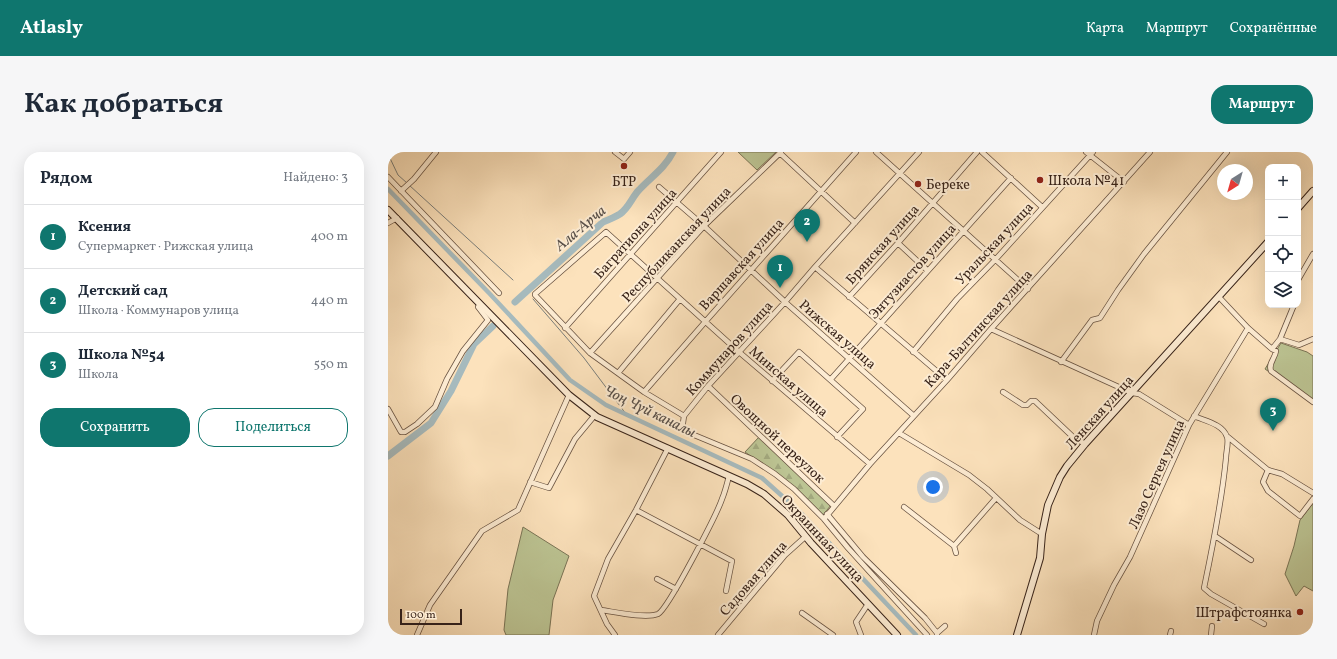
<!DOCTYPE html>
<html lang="ru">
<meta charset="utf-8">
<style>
body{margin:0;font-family:Vollkorn,serif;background:#f6f6f7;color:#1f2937}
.controls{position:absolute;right:12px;top:12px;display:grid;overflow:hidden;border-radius:8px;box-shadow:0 4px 16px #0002}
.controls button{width:36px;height:36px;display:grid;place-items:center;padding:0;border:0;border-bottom:1px solid #e0e1e3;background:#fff;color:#1f2937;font:20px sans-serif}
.compass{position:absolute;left:829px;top:12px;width:36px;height:36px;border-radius:50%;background:#fff;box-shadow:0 4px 16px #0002;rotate:217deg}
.scale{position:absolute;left:12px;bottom:10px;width:62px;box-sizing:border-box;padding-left:4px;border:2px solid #382319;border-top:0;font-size:11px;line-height:14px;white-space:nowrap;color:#382319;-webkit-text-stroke:3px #fdecd3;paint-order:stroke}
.you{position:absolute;left:545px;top:335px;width:14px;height:14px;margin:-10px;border:3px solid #fff;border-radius:50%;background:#1a73e8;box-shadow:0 0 0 6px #1a73e833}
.badge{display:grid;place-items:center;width:26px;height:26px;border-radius:50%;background:#0f766e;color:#fff;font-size:13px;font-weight:700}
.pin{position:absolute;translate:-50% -33px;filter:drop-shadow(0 1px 2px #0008)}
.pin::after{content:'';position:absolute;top:21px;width:14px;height:12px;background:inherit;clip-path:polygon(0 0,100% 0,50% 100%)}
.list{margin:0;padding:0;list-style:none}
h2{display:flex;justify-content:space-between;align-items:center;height:52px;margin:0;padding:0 16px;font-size:17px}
h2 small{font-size:13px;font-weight:400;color:#747a83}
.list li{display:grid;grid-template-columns:26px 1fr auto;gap:12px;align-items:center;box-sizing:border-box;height:64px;padding:0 16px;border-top:1px solid #e0e1e3}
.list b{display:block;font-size:15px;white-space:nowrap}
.list p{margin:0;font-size:13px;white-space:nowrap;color:#747a83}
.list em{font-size:13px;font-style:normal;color:#747a83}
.actions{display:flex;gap:8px;padding:12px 16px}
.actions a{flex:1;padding:9px 0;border:1px solid #0f766e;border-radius:16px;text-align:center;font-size:14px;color:#0f766e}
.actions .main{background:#0f766e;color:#fff}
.icon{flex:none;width:22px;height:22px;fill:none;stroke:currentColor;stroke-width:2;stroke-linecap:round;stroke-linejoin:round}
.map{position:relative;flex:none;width:925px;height:483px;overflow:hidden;border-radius:16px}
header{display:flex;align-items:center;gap:24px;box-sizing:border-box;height:56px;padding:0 20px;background:#0f766e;color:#fff}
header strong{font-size:19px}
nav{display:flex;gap:22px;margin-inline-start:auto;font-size:14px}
.intro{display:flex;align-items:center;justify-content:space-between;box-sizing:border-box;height:96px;padding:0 24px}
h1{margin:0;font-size:28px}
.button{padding:10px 18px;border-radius:16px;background:#0f766e;color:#fff;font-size:14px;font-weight:700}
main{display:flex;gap:24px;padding:0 24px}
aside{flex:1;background:#fff;border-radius:16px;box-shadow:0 4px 16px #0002}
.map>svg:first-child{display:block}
</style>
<header>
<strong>Atlasly</strong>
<nav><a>Карта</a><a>Маршрут</a><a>Сохранённые</a></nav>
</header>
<div class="intro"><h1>Как добраться</h1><a class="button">Маршрут</a></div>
<main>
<aside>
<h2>Рядом<small>Найдено: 3</small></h2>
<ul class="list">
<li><span class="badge">1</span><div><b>Ксения</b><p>Супермаркет · Рижская улица</p></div><em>400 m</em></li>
<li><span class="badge">2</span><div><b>Детский сад</b><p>Школа · Коммунаров улица</p></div><em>440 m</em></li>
<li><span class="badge">3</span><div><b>Школа №54</b><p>Школа</p></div><em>550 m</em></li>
</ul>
<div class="actions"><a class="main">Сохранить</a><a>Поделиться</a></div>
</aside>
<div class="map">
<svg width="925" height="483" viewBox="0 0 925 483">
<defs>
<pattern id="forest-firs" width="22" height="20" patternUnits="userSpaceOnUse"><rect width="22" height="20" fill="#bcc493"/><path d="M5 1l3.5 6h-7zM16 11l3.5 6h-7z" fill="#a2a87e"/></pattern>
</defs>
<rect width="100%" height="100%" fill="#fce2bc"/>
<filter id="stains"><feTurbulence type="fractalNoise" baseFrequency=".005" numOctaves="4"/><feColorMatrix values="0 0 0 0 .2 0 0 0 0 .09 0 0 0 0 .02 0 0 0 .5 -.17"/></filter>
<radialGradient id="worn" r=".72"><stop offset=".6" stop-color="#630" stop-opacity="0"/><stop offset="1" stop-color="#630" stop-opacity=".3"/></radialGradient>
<path fill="#bcc493" stroke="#7a7456" d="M350 0H388L369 18Z
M893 191 919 200 925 204V251L877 217Z
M925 351V439L916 434 908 444 897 422 906 394 912 368Z
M135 375 181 404 165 448 161 483H118L116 478 120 437Z"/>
<path fill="url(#forest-firs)" stroke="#7a7456" d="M371 285 443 353 435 363 408 336 357 300Z"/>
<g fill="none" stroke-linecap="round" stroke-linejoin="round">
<path stroke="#7a7e7b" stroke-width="1" d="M0 2 10 23 19 31
M21 33 125 128
M145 147 196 206 238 262"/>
<path stroke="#a6babd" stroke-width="4.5" d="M0 37 101 141 182 228 218 253 374 326 412 360 528 483"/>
<path stroke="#a6babd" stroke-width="7" d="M127 150 215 70C220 68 227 65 232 62 241 56 244 45 251 38 263 25 277 16 285 0
M0 304 43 271 63 239 86 192 105 174"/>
<defs>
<path id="street" d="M227 0 236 7 242 0
M488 0 640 137
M594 0 654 55
M698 0 736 30
M392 1 467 71
M0 25 111 141
M271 35 316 74 397 150 526 264
M13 39 26 27 48 0
M0 71 9 66
M510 91 539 118
M427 115 559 228
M910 128 925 102
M910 133V135
M461 145 510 91 589 0
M831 145 860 176 884 197 892 187 906 153
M177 176 333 0
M603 177 744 241 751 242 801 273
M892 187 911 193 925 187
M884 197 888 199C887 207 880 211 883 219L925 250
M525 200 569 147 607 108 705 0
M202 201 316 74 393 0
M673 210 704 168 712 166 730 138 756 102 839 0
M230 221 292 147
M443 227 623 26
M384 229 411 200 475 257 449 285
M320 234 446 354
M256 240 317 170 468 0
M615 240 635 253H639L643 249H647L684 284 697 292
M0 257 13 280H17L29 272 47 255 59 227 75 199 100 168 90 155 92 152
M296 264 256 240 202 201 147 143V142L218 80 351 200 482 312
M296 264 320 234 397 150 427 115 531 0
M296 264 294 278 364 307 387 322 406 337 436 367 460 396 539 483
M806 264C817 269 835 272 839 285 841 290 838 300 838 306 834 349 825 393 816 436L823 442 876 472
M511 281 581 323 599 337 632 368 654 382
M840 285 880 318 894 322 925 341
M880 318 875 330 880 339 912 364 925 347
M142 330 161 336 187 287 207 263
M516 355 566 394 568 401
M248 358 344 409 338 439
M439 362 475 405 537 466 549 481
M436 367 482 312 559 228 603 177 762 0
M827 384 863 408
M566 394 608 346
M269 427 288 437
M213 458C227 460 258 467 270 462 280 457 329 362 334 347 337 340 339 332 341 324
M414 461 445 483
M29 483 42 453 94 379 130 358 181 243
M227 483 219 472 206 444 220 407 248 358 280 296
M330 483 397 403 417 385
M473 483 468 470 480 452
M549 483V481L557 474
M706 483 709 469 726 433 742 405 801 273 860 176
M782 483 783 479
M823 483 824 474"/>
<path id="secondary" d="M910 56 925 39
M0 58 181 243 209 265 359 332 376 342 400 363 423 391 509 483
M629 483 652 406 654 382 660 353 672 325 679 314 697 292 880 90"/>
</defs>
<use href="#street" stroke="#695342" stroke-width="6"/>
<use href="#secondary" stroke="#382319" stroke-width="8"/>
<use href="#street" stroke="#fdecd3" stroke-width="4.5"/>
<use href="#secondary" stroke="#fdecd3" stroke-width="6"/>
</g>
<g fill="#8f2418" stroke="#fdecd3" stroke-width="1.5">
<circle cx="236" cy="14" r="4"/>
<circle cx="652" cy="28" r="4"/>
<circle cx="530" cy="32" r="4"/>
<circle cx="912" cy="460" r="4"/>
</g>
<g text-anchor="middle" stroke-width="4" stroke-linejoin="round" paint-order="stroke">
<g font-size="14" fill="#382319" stroke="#fdecd3" text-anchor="start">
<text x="660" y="33">Школа №41</text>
<text x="236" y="34" text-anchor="middle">БТР</text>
<text x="538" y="37">Береке</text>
<text x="904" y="465" text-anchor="end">Штрафстоянка</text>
</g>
<g font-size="14" fill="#382319" stroke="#fdecd3">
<text transform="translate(247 81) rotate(-48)" y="5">Багратиона улица</text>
<text transform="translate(606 91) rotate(-47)" y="5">Уральская улица</text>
<text transform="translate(288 92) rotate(-47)" y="5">Республиканская улица</text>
<text transform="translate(494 92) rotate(-48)" y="5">Брянская улица</text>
<text transform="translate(353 112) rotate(-48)" y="5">Варшавская улица</text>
<text transform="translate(524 119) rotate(-48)" y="5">Энтузиастов улица</text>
<text transform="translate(590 176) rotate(-48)" y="5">Кара-Балтинская улица</text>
<text transform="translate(450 182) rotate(41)" y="5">Рижская улица</text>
<text transform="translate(341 196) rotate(-48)" y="5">Коммунаров улица</text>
<text transform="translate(401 229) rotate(41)" y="5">Минская улица</text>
<text transform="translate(711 260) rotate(-48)" y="5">Ленская улица</text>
<text transform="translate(390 286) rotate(43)" y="5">Овощной переулок</text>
<text transform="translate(768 322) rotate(-66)" y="5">Лазо Сергея улица</text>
<text transform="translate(435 386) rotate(47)" y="5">Окраинная улица</text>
<text transform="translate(365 426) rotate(-49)" y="5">Садовая улица</text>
</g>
<g font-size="15" font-style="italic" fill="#59504a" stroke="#fdecd3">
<text transform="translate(192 76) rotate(-40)" y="5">Ала-Арча</text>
<text transform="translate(262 259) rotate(26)" y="5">Чоң Чүй каналы</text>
</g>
</g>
<rect width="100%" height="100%" filter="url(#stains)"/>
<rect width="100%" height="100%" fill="url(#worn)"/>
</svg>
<div class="controls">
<button>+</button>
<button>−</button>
<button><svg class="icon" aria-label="locate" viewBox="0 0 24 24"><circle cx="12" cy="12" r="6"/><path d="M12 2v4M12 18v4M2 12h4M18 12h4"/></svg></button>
<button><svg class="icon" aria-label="layers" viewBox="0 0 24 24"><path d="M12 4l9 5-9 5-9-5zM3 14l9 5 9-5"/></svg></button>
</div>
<svg class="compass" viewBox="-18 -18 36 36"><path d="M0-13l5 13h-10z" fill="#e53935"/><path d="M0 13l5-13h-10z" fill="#747a83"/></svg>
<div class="scale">100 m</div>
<div class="you"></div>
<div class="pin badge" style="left:392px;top:136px">1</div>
<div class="pin badge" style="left:419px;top:90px">2</div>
<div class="pin badge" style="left:885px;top:279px">3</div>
</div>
</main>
